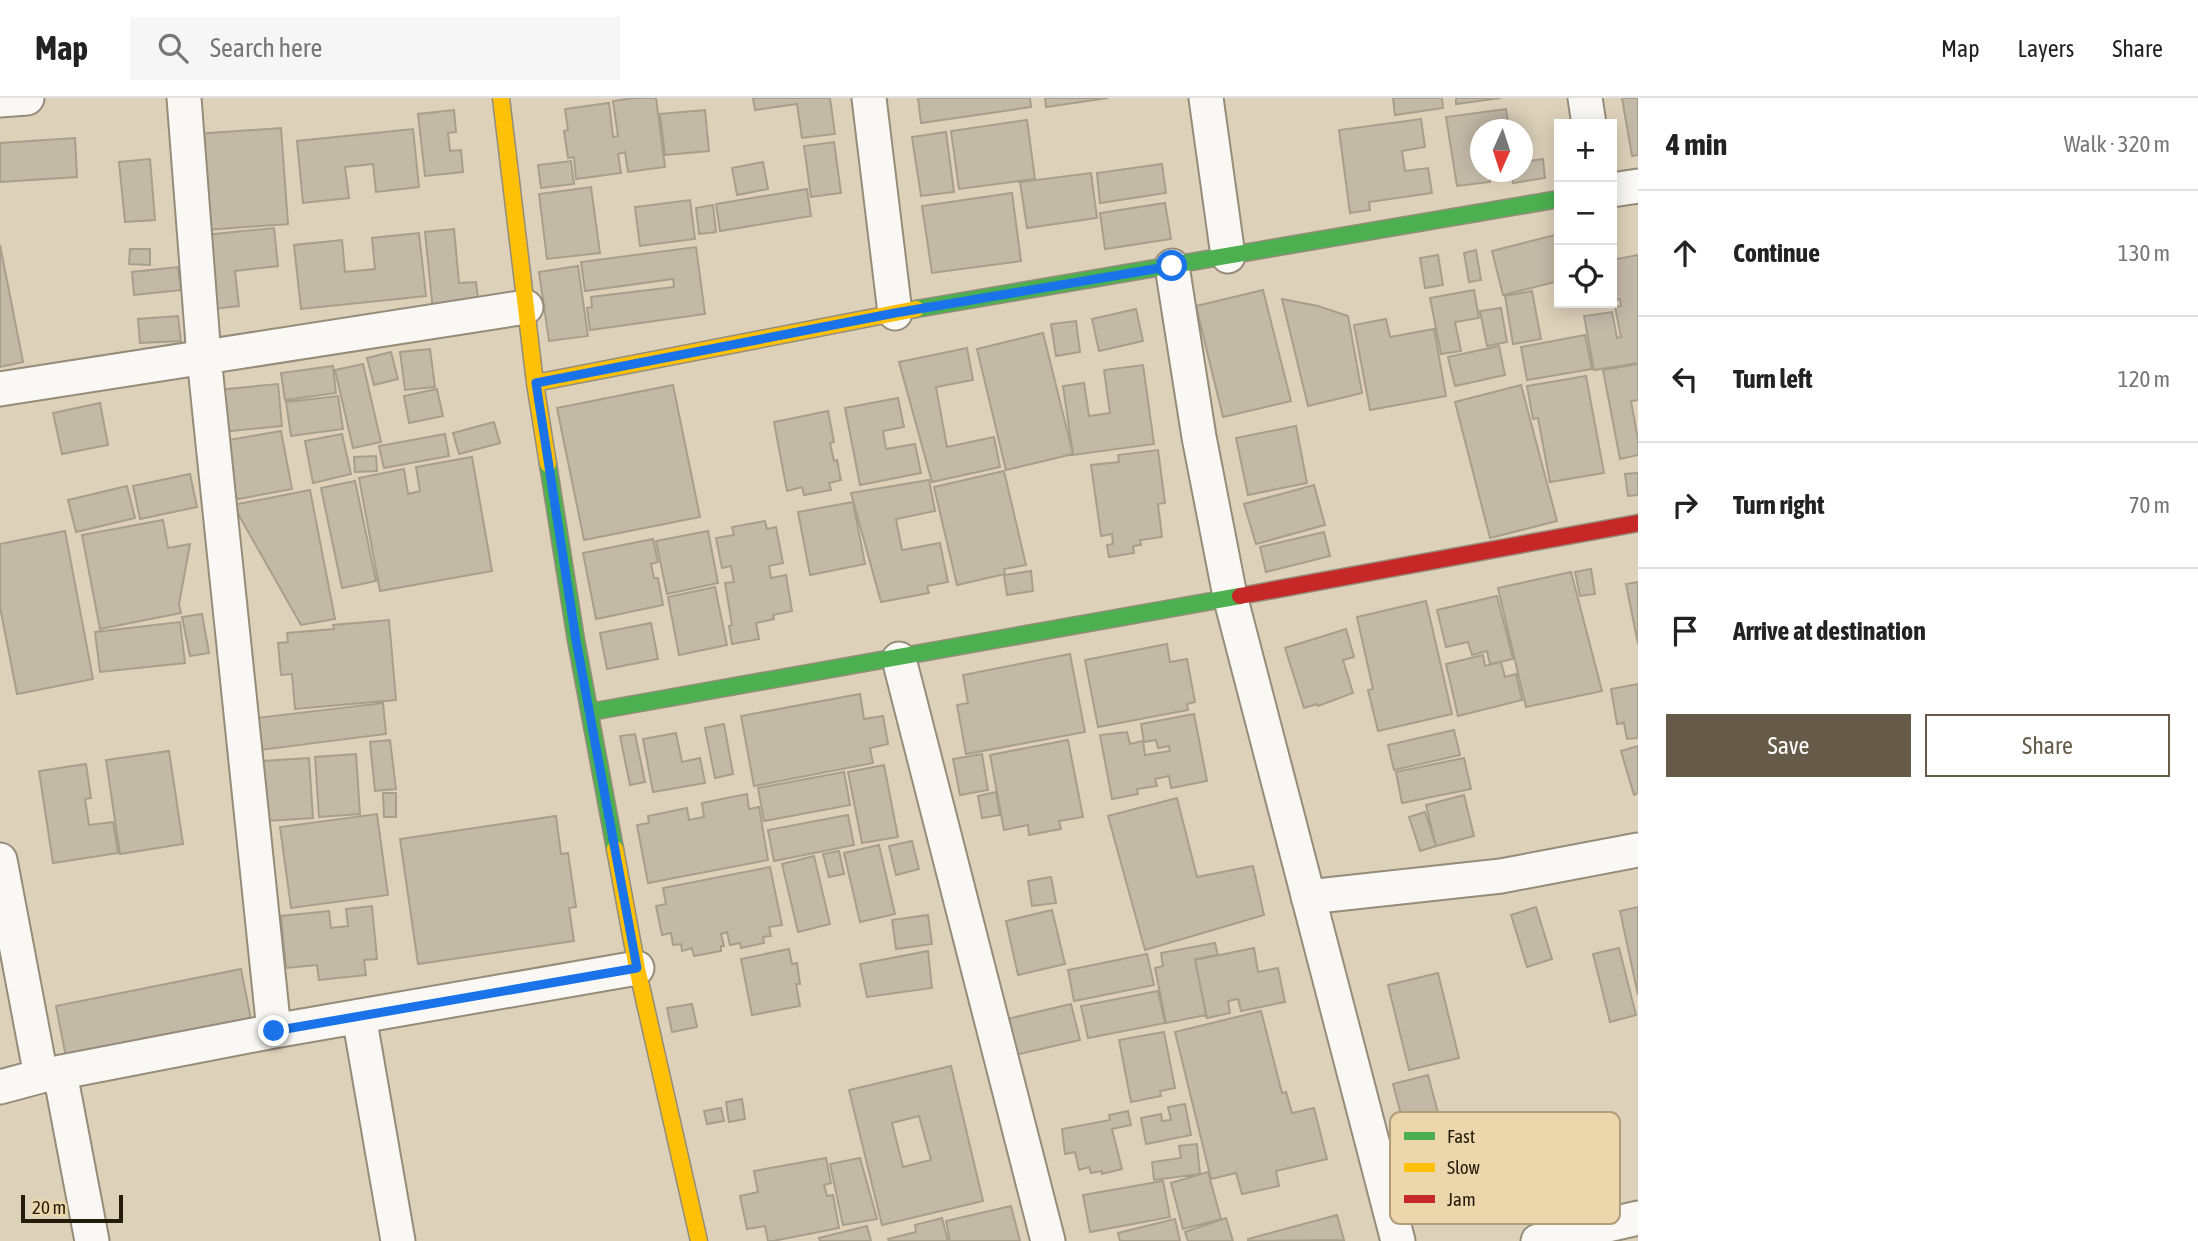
<!DOCTYPE html>
<meta charset="utf-8">
<style>
body{margin:0;font-family:"Asap Condensed",sans-serif;background:#f6f6f6;color:#222}
.controls{position:absolute;right:21px;top:21px;display:grid;overflow:hidden;border-radius:0px;box-shadow:0 4px 18px #0003}
.controls button{width:63px;height:63px;display:grid;place-items:center;padding:0;border:0;border-bottom:2px solid #e0e0e0;background:#fff;color:#222;font:35px sans-serif}
.compass{position:absolute;left:1470px;top:21px;width:63px;height:63px;border-radius:50%;background:#fff;box-shadow:0 4px 18px #0003;rotate:183deg}
.scale{position:absolute;left:21px;bottom:18px;width:102px;box-sizing:border-box;padding-left:7px;border:4px solid #241c0b;border-top:0;font-size:19px;line-height:24px;white-space:nowrap;color:#241c0b;-webkit-text-stroke:5px #ecd6ab;paint-order:stroke}
.stop{position:absolute;width:21px;height:21px;margin:-16px;border:5px solid #1a73e8;border-radius:50%;background:#fff}
.stop.end{background:#1a73e8;border-color:#fff;box-shadow:0 2px 7px #0008}
.list{margin:0;padding:0;list-style:none}
h2{display:flex;justify-content:space-between;align-items:center;height:91px;margin:0;padding:0 28px;font-size:30px}
h2 small{font-size:23px;font-weight:400;color:#767676}
.list li{display:grid;grid-template-columns:46px 1fr auto;gap:21px;align-items:center;box-sizing:border-box;height:126px;padding:0 28px;border-top:2px solid #e0e0e0}
.list b{display:block;font-size:26px;white-space:nowrap}
.list em{font-size:23px;font-style:normal;color:#767676}
.actions{display:flex;gap:14px;padding:21px 28px}
.actions a{flex:1;padding:16px 0;border:2px solid #655b48;border-radius:0px;text-align:center;font-size:24px;color:#655b48}
.actions .main{background:#655b48;color:#fff}
.icon{flex:none;width:38px;height:38px;fill:none;stroke:currentColor;stroke-width:2;stroke-linecap:round;stroke-linejoin:round}
.map{position:relative;flex:none;width:1638px;height:1143px;overflow:hidden}
header{display:flex;align-items:center;gap:42px;box-sizing:border-box;height:98px;padding:0 35px;background:#fff;border-bottom:2px solid #e0e0e0}
header strong{font-size:33px}
nav{display:flex;gap:38px;margin-inline-start:auto;font-size:24px}
.search{width:490px;height:63px;background:#f6f6f6;display:flex;align-items:center;gap:18px;box-sizing:border-box;padding:0 24px;border-radius:0px;color:#767676;font-size:26px}
main{display:flex}
aside{flex:1;background:#fff}
.map>svg:first-child{display:block}
</style>
<header>
<strong>Map</strong>
<div class="search"><svg class="icon" aria-label="search" viewBox="0 0 24 24"><circle cx="10" cy="10" r="6"/><path d="M15 15l6 6"/></svg>Search here</div>
<nav><a>Map</a><a>Layers</a><a>Share</a></nav>
</header>
<main>
<div class="map">
<svg width="1638" height="1143" viewBox="0 0 1638 1143">
<rect width="100%" height="100%" fill="#ddd1ba"/>
<path fill="#c3b9a7" stroke="#a89e8c" stroke-width="2" fill-rule="evenodd" d="M634 0H656L665 69 628 74 625 54 618 56 621 75 576 81 574 59 568 60 564 33 568 32 565 11 609 5 613 39 618 38 613 3Z
M753 0H830L835 36 802 40 797 6 755 12Z
M918 0H1030L1031 9 921 25Z
M1045 0H1108L1046 9Z
M1393 0H1442L1443 10 1395 17Z
M1456 0H1501L1456 6Z
M1622 0H1638V57L1632 58Z
M1506 11 1509 32H1480V74H1489L1490 84 1457 88 1446 19Z
M454 12 456 34 448 35 450 53 461 52 463 74 425 78 418 16Z
M705 12 709 53 665 57 660 16Z
M1421 21 1425 49 1402 53 1405 73 1428 70 1432 95 1369 104 1370 112 1350 115 1339 32Z
M1027 22 1035 81 959 91 951 33Z
M281 30 288 126 206 132 195 36Z
M413 31 419 89 376 94 373 66 345 69 349 100 303 105 297 43Z
M946 34 954 94 921 98 912 39Z
M75 40 77 79 0 84V45Z
M834 44 841 95 811 99 804 48Z
M150 61 155 122 125 124 119 64Z
M1543 61 1545 80 1513 85 1511 74H1522V64Z
M571 63 574 86 541 90 538 67Z
M763 64 768 91 737 97 732 70Z
M1162 66 1166 95 1100 105 1097 75Z
M1091 75 1097 120 1027 130 1020 84Z
M591 89 600 155 547 161 539 96Z
M807 91 811 118 720 133 716 106Z
M1012 95 1021 163 932 175 922 108Z
M690 102 695 141 640 148 635 109Z
M1165 105 1171 141 1105 151 1100 115Z
M713 107 716 134 699 136 696 110Z
M274 130 278 168 235 173 239 208 213 211 205 137Z
M454 131 459 185 476 184 479 208 433 213 425 134Z
M419 135 426 198 301 211 294 147 342 142 345 174 375 171 372 140Z
M1559 136V183L1503 197 1492 153Z
M0 147 23 264 0 269Z
M696 149 705 216 590 232 587 210 592 209 591 199 674 189 673 181 585 193 581 164Z
M130 151H150V167L129 166Z
M1476 152 1481 182 1469 184 1464 155Z
M1438 157 1443 187 1425 190 1420 160Z
M1638 157V265L1594 272 1584 218 1612 214 1617 240 1621 239 1615 209 1621 208 1620 201 1612 203V162Z
M578 168 588 238 549 243 539 174Z
M178 169 181 192 134 197 132 174Z
M1263 192 1291 303 1223 319 1196 208Z
M1474 192 1479 220 1455 224 1461 253 1441 256 1430 200Z
M1532 193 1541 241 1513 246 1505 198Z
M1282 201 1318 208 1348 218 1362 295 1308 308Z
M1501 210 1507 244 1487 248 1480 213Z
M1136 211 1143 243 1099 253 1092 221Z
M178 218 181 243 140 245 138 221Z
M1386 221 1390 239 1434 231 1446 298 1370 312 1354 227Z
M1076 223 1080 254 1056 258 1051 226Z
M1043 235 1073 356 1006 372 977 251Z
M1585 237 1592 271 1527 282 1521 249Z
M1499 248 1505 277 1455 288 1448 259Z
M967 250 973 282 936 289 947 349 994 339 1000 369 932 384 899 264Z
M430 251 435 289 405 292 400 254Z
M391 254 398 281 374 287 367 260Z
M363 266 381 344 353 350 335 272Z
M1638 266V302L1631 303 1638 342V357L1620 361 1603 272Z
M1143 267 1154 346 1073 357 1063 288 1084 285 1089 318 1110 315 1104 272Z
M333 268 336 295 285 302 281 275Z
M1586 278 1604 375 1550 384 1538 320 1533 321 1527 288Z
M278 286 282 328 222 334 217 292Z
M673 287 700 419 584 442 557 310Z
M1521 287 1557 423 1490 440 1455 304Z
M437 291 443 318 409 325 404 298Z
M338 298 343 331 291 338 286 304Z
M898 300 904 329 883 333 886 351 915 346 921 375 860 387 845 310Z
M100 305 108 347 62 356 53 315Z
M828 313 834 344 830 345 834 363 837 362 841 382 829 385 831 392 804 397 802 389 787 393 774 324Z
M494 324 500 345 459 356 453 335Z
M1296 328 1307 385 1248 397 1236 340Z
M281 333 292 391 233 402 223 343Z
M342 336 351 376 313 385 305 343Z
M445 336 449 358 384 370 379 348Z
M1158 352 1165 405 1158 406 1162 439 1140 442 1141 447 1133 448 1134 455 1109 459 1107 447 1113 446 1112 436 1101 438 1091 367 1119 364 1118 357Z
M376 358 377 373 355 374 354 359Z
M472 359 492 473 380 493 359 380 404 371 408 396 420 393 416 369Z
M1004 373 1026 467 1004 471 1005 476 957 487 934 389Z
M1638 375V397L1628 398 1625 376Z
M190 376 197 409 140 421 133 388Z
M929 382 935 413 896 421 902 452 940 445 948 484 927 488 929 495 881 504 851 395Z
M355 383 376 483 342 490 321 390Z
M1314 387 1325 427 1256 446 1244 406Z
M127 388 135 420 76 434 68 402Z
M310 392 335 521 301 527 233 407Z
M853 404 865 466 810 477 798 414Z
M163 422 168 450 190 446 179 506 181 515 100 531 82 437Z
M765 423 767 431 776 429 783 465 769 468 771 480 786 477 792 513 773 517 774 521 756 525 759 541 732 546 729 528 732 527 725 485 734 484 731 468 722 470 716 440 734 437 732 429Z
M65 433 93 581 17 596 0 509V446Z
M708 433 718 485 667 496 656 443Z
M1324 434 1330 458 1266 474 1260 449Z
M653 441 658 464 651 466 654 480H658L663 507 596 521 583 455Z
M1591 471 1595 496 1580 498 1575 474Z
M1031 473 1033 493 1007 497 1004 477Z
M1571 474 1602 593 1526 609 1498 490Z
M1638 484V546L1626 486Z
M715 489 727 547 679 557 668 499Z
M1497 498 1513 561 1490 566 1487 553 1472 557 1468 544 1446 549 1437 512Z
M1426 503 1452 616 1378 633 1368 592 1373 591 1357 519Z
M202 516 209 555 190 558 182 519Z
M389 522 396 602 295 611 292 576 281 577 278 545 288 544 287 535 334 531 333 527Z
M180 524 185 565 100 574 95 534Z
M651 525 658 561 607 571 600 535Z
M1346 531 1354 559 1343 562 1353 595 1318 608 1317 606 1304 610 1285 550Z
M1167 546 1170 564 1187 561 1195 604 1187 606 1188 612 1098 629 1085 562Z
M1070 556 1085 634 966 656 957 607 968 605 963 577Z
M1483 557 1485 568 1501 564 1505 579 1516 576 1522 602 1458 618 1446 566Z
M1638 586V640L1627 641 1624 625 1617 626 1611 591Z
M860 596 864 621 883 618 888 646 870 650 873 665 754 688 741 618Z
M383 605 386 636 260 652 256 620Z
M1194 616 1207 683 1171 690 1169 678 1155 681 1157 688 1137 691 1138 696 1112 701 1100 637 1127 634 1130 646 1143 643 1145 657 1170 653 1169 648 1158 650 1156 642 1144 644 1141 626Z
M724 626 733 676 715 680 705 630Z
M1454 632 1460 657 1394 672 1388 647Z
M676 635 682 664 700 660 705 685 653 694 643 641Z
M635 636 645 684 630 687 620 638Z
M390 642 396 691 375 693 370 644Z
M1068 642 1083 719 1059 723 1061 731 1029 737 1028 727 1004 732 990 657Z
M1638 648V695L1634 697 1621 653Z
M169 653 183 746 120 756 106 662Z
M356 656 360 716 319 719 315 659Z
M982 656 988 692 960 697 953 661Z
M309 660 313 720 267 723 263 663Z
M1464 660 1471 691 1402 705 1396 674Z
M86 666 91 700 85 701 89 727 113 724 118 755 53 765 39 673Z
M884 667 898 739 862 745 848 674Z
M844 674 850 707 764 723 758 690Z
M996 694 1000 717 982 720 978 698Z
M383 695H396V719H384Z
M747 696 749 711 759 709 768 762 648 785 637 727 649 725 648 718 687 710 689 722 704 719 702 705Z
M1464 697 1474 738 1436 748 1426 707Z
M1177 700 1197 779 1253 768 1264 817 1145 852 1108 718Z
M1425 714 1436 748 1420 753 1409 719Z
M377 716 388 797 291 810 280 729Z
M848 717 854 747 774 763 768 732Z
M556 718 561 756 568 755 576 809 569 810 574 843 418 866 400 741Z
M912 743 919 771 896 777 889 748Z
M879 747 895 816 860 824 844 755Z
M839 753 844 776 829 779 823 756Z
M814 758 830 826 798 834 782 766Z
M770 769 782 827 769 829 771 838 763 839 764 845 741 850 740 845 730 847 727 834 721 836 724 848H721V853L694 858 692 850 682 853 681 846 673 847 671 835 662 837 656 808 666 806 663 790Z
M1051 779 1056 805 1032 808 1028 783Z
M372 808 377 861 364 862 366 877 319 882 317 867 286 870 281 818 329 813 331 830 348 828 346 811Z
M1536 809 1552 861 1527 869 1511 817Z
M1638 809V897L1620 813Z
M1052 812 1065 866 1018 877 1006 823Z
M928 817 932 846 896 851 892 822Z
M1215 845 1218 857 1195 861 1206 917 1166 925 1155 870 1163 868 1161 855Z
M1254 850 1258 874 1278 870 1285 904 1241 913 1238 901 1228 903 1230 915 1207 920 1195 862Z
M1619 850 1636 917 1610 924 1593 856Z
M789 851 792 866 797 865 800 886H796L800 908 752 917 741 861Z
M928 853 932 890 867 899 860 866Z
M1147 856 1154 887 1074 903 1068 872Z
M241 871 252 927 67 964 56 908Z
M1438 875 1459 960 1409 972 1388 887Z
M1158 893 1165 925 1088 940 1081 908Z
M692 906 697 929 672 934 667 910Z
M1071 906 1080 942 1015 957 1007 921Z
M1261 913 1282 995 1286 994 1292 1015 1314 1010 1327 1061 1276 1073 1279 1088 1242 1096 1236 1075 1211 1081 1175 934Z
M1164 934 1175 990 1160 993 1161 998 1131 1004 1119 942Z
M951 968 983 1103 882 1127 849 992ZM919 1018 931 1062 903 1069 892 1025Z
M1428 977 1438 1015 1403 1024 1393 986Z
M742 1001 745 1021 729 1024 726 1004Z
M1185 1006 1191 1037 1146 1046 1141 1020 1161 1016 1162 1023 1171 1022 1168 1009Z
M721 1010 724 1023 707 1026 704 1013Z
M1128 1013 1131 1027 1112 1031 1122 1071 1102 1076V1073L1091 1075 1089 1069 1079 1072 1075 1054 1065 1056 1062 1031 1110 1022 1109 1017Z
M1197 1046 1200 1076 1154 1082 1152 1064 1181 1060 1179 1048Z
M826 1060 831 1085 824 1087 827 1098 833 1097 839 1130 773 1143H768L765 1128 747 1131 740 1098 758 1094 754 1073Z
M860 1060 877 1121 843 1127 830 1066Z
M1208 1074 1221 1121 1183 1131 1171 1085Z
M1163 1083 1170 1119 1090 1134 1083 1097Z
M1011 1108 1020 1143H950L946 1123Z
M1337 1117 1344 1142 1248 1143V1141Z
M942 1120 948 1143H889L888 1141 916 1134 915 1127Z
M1226 1120 1233 1143H1188L1185 1134Z
M1175 1121 1180 1143H1120L1118 1135Z
M867 1128 871 1143H820L819 1140Z"/>
<g fill="none" stroke-linecap="round" stroke-linejoin="round">
<defs>
<path id="street" d="M184 0 204 259 274 933
M869 0 895 215
M1206 0 1228 158
M1585 0 1589 26
M0 2 27 0
M1612 92 1638 88
M1172 168 1199 339 1230 498 1398 1143
M0 291 526 209
M899 561 1048 1143
M0 762 41 978
M1308 799 1501 778 1638 752
M359 918 398 1143
M60 975 92 1143
M0 989 41 978 274 933 637 870
M1538 1143 1638 1120"/>
<path id="fast" d="M916 211 1559 101
M548 366 576 542 615 751
M590 614 1240 498"/>
<path id="slow" d="M501 0 535 285 548 366
M535 285 916 211
M615 751 637 870 699 1143"/>
<path id="jam" d="M1240 498 1638 425"/>
</defs>
<use href="#street" stroke="#958c7a" stroke-width="37"/>
<use href="#fast" stroke="#958c7a" stroke-width="19"/>
<use href="#slow" stroke="#958c7a" stroke-width="19"/>
<use href="#jam" stroke="#958c7a" stroke-width="19"/>
<use href="#street" stroke="#faf8f5" stroke-width="33"/>
<use href="#fast" stroke="#4caf50" stroke-width="16"/>
<use href="#slow" stroke="#ffc107" stroke-width="16"/>
<use href="#jam" stroke="#c62828" stroke-width="16"/>
</g>
<g fill="none" stroke-linecap="round" stroke-linejoin="round">
<path stroke="#1a73e8" stroke-width="9" d="M274 933 637 870 576 542 536 285 895 215 1172 168"/>
</g>
<rect x="1390" y="1014" width="230" height="112" rx="10" fill="#ecd6ab" stroke="#b09e7b" stroke-width="2"/>
<rect x="1404" y="1034" width="31" height="8" fill="#4caf50"/>
<rect x="1404" y="1065" width="31" height="9" fill="#ffc107"/>
<rect x="1404" y="1097" width="31" height="8" fill="#c62828"/>
<g font-size="19" fill="#241c0b">
<text x="1447" y="1045">Fast</text>
<text x="1447" y="1076">Slow</text>
<text x="1447" y="1108">Jam</text>
</g>
</svg>
<div class="controls">
<button>+</button>
<button>−</button>
<button><svg class="icon" aria-label="locate" viewBox="0 0 24 24"><circle cx="12" cy="12" r="6"/><path d="M12 2v4M12 18v4M2 12h4M18 12h4"/></svg></button>
</div>
<svg class="compass" viewBox="-18 -18 36 36"><path d="M0-13l5 13h-10z" fill="#e53935"/><path d="M0 13l5-13h-10z" fill="#767676"/></svg>
<div class="scale">20 m</div>
<div class="stop" style="left:1172px;top:168px"></div>
<div class="stop end" style="left:274px;top:933px"></div>
</div>
<aside>
<h2>4 min<small>Walk · 320 m</small></h2>
<ul class="list">
<li><svg class="icon" aria-label="ahead" viewBox="0 0 24 24"><path d="M12 20V5M6 11l6-6 6 6"/></svg><div><b>Continue</b></div><em>130 m</em></li>
<li><svg class="icon" aria-label="left" viewBox="0 0 24 24"><path d="M17 20v-9H6M10 6l-5 5 5 5"/></svg><div><b>Turn left</b></div><em>120 m</em></li>
<li><svg class="icon" aria-label="right" viewBox="0 0 24 24"><path d="M7 20v-9h11M14 6l5 5-5 5"/></svg><div><b>Turn right</b></div><em>70 m</em></li>
<li><svg class="icon" aria-label="arrive" viewBox="0 0 24 24"><path d="M6 21V4h12l-3 4 3 4H6"/></svg><div><b>Arrive at destination</b></div></li>
</ul>
<div class="actions"><a class="main">Save</a><a>Share</a></div>
</aside>
</main>
